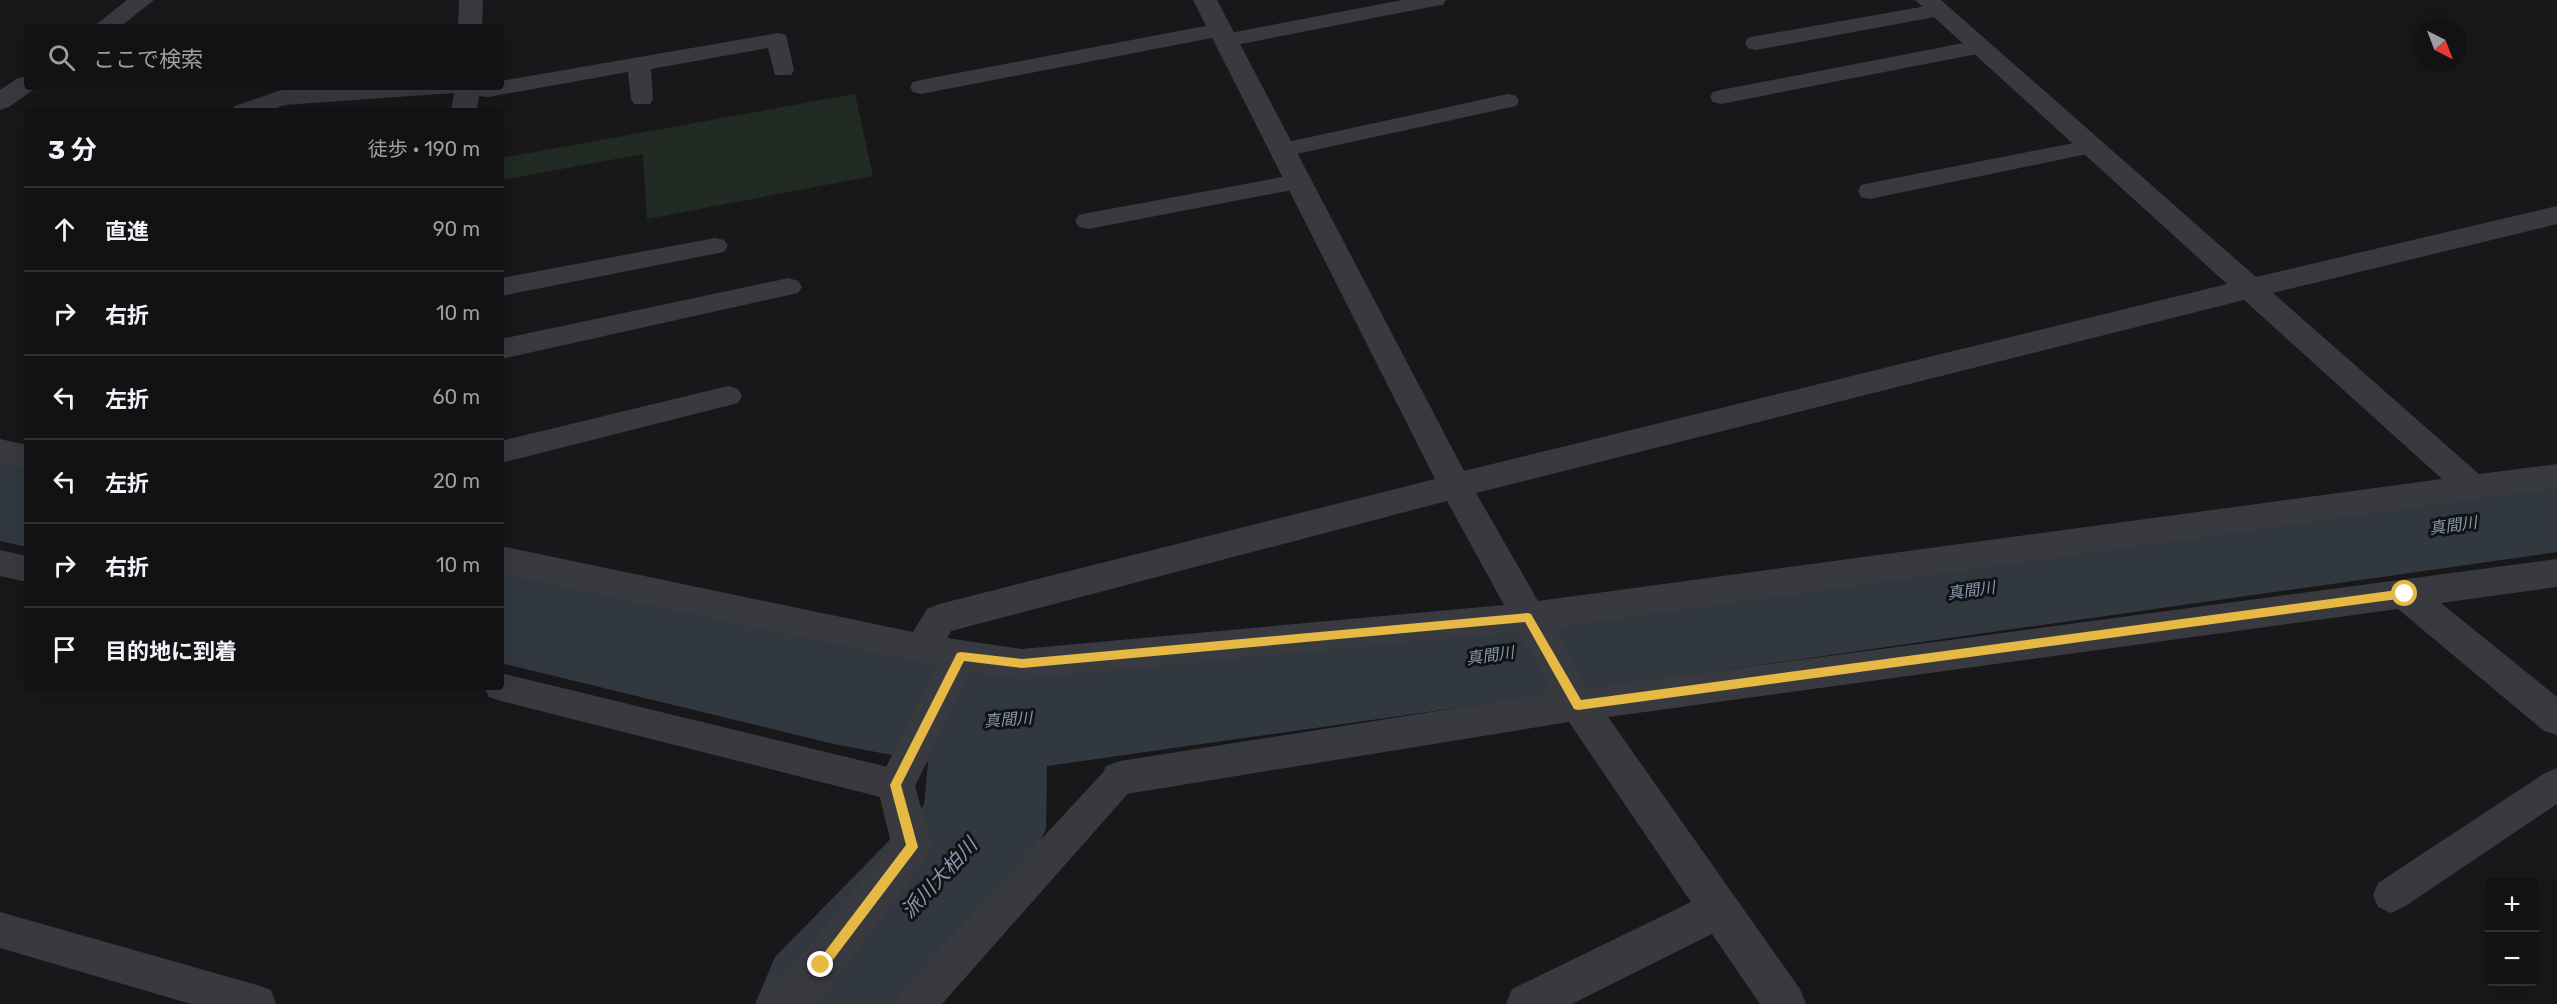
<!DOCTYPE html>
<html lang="ja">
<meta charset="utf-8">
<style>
body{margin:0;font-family:Rubik,"Noto Sans JP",sans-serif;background:#1f2022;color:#f1f3f6}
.controls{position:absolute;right:18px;bottom:18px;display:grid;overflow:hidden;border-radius:6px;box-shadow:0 6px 24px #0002}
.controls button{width:54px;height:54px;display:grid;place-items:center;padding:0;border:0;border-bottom:2px solid #313234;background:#121214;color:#f1f3f6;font:30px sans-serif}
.compass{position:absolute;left:2413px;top:18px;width:54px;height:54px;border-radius:50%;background:#121214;box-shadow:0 6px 24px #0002;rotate:138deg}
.stop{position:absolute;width:18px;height:18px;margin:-14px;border:4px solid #e6b844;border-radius:50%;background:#fff}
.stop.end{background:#e6b844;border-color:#fff;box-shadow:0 2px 6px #0008}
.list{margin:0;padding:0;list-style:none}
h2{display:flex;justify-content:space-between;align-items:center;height:78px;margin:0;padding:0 24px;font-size:26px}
h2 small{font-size:20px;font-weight:400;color:#9c9ea0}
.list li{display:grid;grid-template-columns:39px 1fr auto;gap:18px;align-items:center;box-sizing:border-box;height:84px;padding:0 24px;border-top:2px solid #313234}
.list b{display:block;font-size:22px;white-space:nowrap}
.list em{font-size:20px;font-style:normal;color:#9c9ea0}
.icon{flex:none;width:33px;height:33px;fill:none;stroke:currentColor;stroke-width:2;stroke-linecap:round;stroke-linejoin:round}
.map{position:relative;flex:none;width:2557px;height:1004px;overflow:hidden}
.search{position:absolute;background:#121214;box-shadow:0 6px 24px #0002;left:24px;top:24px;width:480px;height:66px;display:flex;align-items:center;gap:15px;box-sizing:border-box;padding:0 21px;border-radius:6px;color:#9c9ea0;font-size:22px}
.panel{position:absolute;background:#121214;box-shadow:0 6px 24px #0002;left:24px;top:108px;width:480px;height:582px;border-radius:6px}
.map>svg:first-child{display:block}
</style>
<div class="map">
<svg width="2557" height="1004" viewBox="0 0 2557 1004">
<rect width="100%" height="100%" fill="#18181a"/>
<path fill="#222a24" d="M855 94 873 176 647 219 643 154 501 180V158Z"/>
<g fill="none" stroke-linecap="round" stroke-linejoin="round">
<path fill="#31383f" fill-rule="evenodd" d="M0 461 27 467V547L0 541Z
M2557 470V552L1047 766 1046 829 1028 869 910 1004H755L775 957 924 805 928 762 834 744 501 663V571L834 644 990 672Z"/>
<path fill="#393a3f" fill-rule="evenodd" d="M1402 0H1446L1443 5 1435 6 1226 47 1218 45 1215 40 1217 37 921 94 913 92 910 87 913 82 921 80 1221 23 1229 25 1232 30 1230 33Z
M1938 4 1946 5 1949 10 1946 15 1756 50 1748 48 1745 43 1748 38 1756 36Z
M778 33 786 35 794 70 791 75H775L768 48 651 69 653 99 650 104H634L631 99 628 72 488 97 459 94 456 89 501 87V81Z
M1979 40 1987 42 1990 47 1987 52 1721 104 1713 102 1710 97 1713 92 1721 90Z
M1508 94 1516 96 1519 101 1516 106 1283 157 1275 155 1271 150 1275 145 1283 143Z
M2089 140 2097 142 2101 147 2097 152 1870 199 1861 197 1858 191 1861 185 1870 183Z
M1299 174 1308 177 1311 182 1308 187 1088 229 1079 227 1075 221 1079 215 1088 213Z
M715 238 724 240 728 246 724 252 501 296V278Z
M789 278 798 281 802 287 798 293 501 359V339Z
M728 386 738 389 742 396 738 403 501 463V441Z
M0 550 27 556V582L0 576Z
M501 673 896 769 908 774 913 785 908 796 896 801 501 701 489 697 484 687H501Z
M1120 762 1132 767 1137 778 1132 789 942 1004H897L902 990 1108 767Z
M2557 768V804L2404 907 2391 913 2378 907 2373 895 2378 883 2545 773Z
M0 912 257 985 271 990 276 1004H191L0 948Z"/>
<path fill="#393a3f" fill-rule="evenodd" d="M127 0H154L120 27H93Z
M459 0H483L482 27H458Z
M1193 0H1217L1464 471 2227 284 1915 0H1941L2256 277 2557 206V224L2273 293 2479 474 2557 464V488L1554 628 1588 688 2557 559V587L2441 603 2557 697V735L2544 731 2398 609 1608 717 1800 989 1806 1004H1760L1712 934 1572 1004H1506L1512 989 1691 902 1569 722 1120 795 1106 790 1101 778 1106 766 1120 761 1552 693 1519 632 1022 679 971 672 915 786 932 847 926 860 836 980 810 1004H758L764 989 806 950 891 843 877 785 937 666 501 574V546L913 632 927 609 939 604 1435 479ZM2244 300 2442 479 1538 601 1476 493ZM1447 501 1504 605 1022 649 947 638 951 631Z
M27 76V87L36 88 9 107 0 110V90L18 78Z
M333 87H480L477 111H451L454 93 284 105 268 111H231L235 106 281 90Z
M0 439 27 445V469L0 463Z"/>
</g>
<path fill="#e6b844" d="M2405 589 2411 594 2405 598 1578 710 1574 709 1525 622 1022 668 964 661 901 785 918 847 916 850 826 969H817L815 965 906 845 890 785 957 653 961 652 1022 659 1528 613 1531 614 1581 700Z"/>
<g text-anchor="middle" stroke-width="6" stroke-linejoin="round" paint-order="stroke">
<g font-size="16" font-style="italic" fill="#859ab1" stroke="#131315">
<text transform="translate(2453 525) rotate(-8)" y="6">真間川</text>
<text transform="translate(1971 590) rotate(-8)" y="6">真間川</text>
<text transform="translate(1490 655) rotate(-8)" y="6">真間川</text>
<text transform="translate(1008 719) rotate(-4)" y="6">真間川</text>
</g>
<g font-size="20" font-style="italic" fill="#859ab1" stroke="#131315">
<text transform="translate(939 878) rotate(-47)" y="7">派川大柏川</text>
</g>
</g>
</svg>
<div class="controls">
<button>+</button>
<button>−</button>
</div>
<svg class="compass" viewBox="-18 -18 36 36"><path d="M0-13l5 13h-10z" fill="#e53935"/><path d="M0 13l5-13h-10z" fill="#9c9ea0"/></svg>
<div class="stop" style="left:2405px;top:594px"></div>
<div class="stop end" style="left:821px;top:965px"></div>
<div class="search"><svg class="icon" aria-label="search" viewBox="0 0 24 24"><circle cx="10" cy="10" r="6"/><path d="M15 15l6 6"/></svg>ここで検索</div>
<section class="panel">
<h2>3 分<small>徒歩 · 190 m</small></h2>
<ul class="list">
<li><svg class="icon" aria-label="ahead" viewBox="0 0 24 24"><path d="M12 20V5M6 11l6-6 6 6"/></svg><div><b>直進</b></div><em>90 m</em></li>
<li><svg class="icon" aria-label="right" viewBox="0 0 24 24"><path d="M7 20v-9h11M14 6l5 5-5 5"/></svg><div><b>右折</b></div><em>10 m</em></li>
<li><svg class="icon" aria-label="left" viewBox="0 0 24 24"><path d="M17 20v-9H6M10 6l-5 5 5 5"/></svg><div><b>左折</b></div><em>60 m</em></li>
<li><svg class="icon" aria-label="left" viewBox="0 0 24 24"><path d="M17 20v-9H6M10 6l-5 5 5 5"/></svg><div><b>左折</b></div><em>20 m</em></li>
<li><svg class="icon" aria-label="right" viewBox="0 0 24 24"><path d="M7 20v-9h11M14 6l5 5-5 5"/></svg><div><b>右折</b></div><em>10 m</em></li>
<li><svg class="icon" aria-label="arrive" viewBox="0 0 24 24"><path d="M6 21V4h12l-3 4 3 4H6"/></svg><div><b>目的地に到着</b></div></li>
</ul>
</section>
</div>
